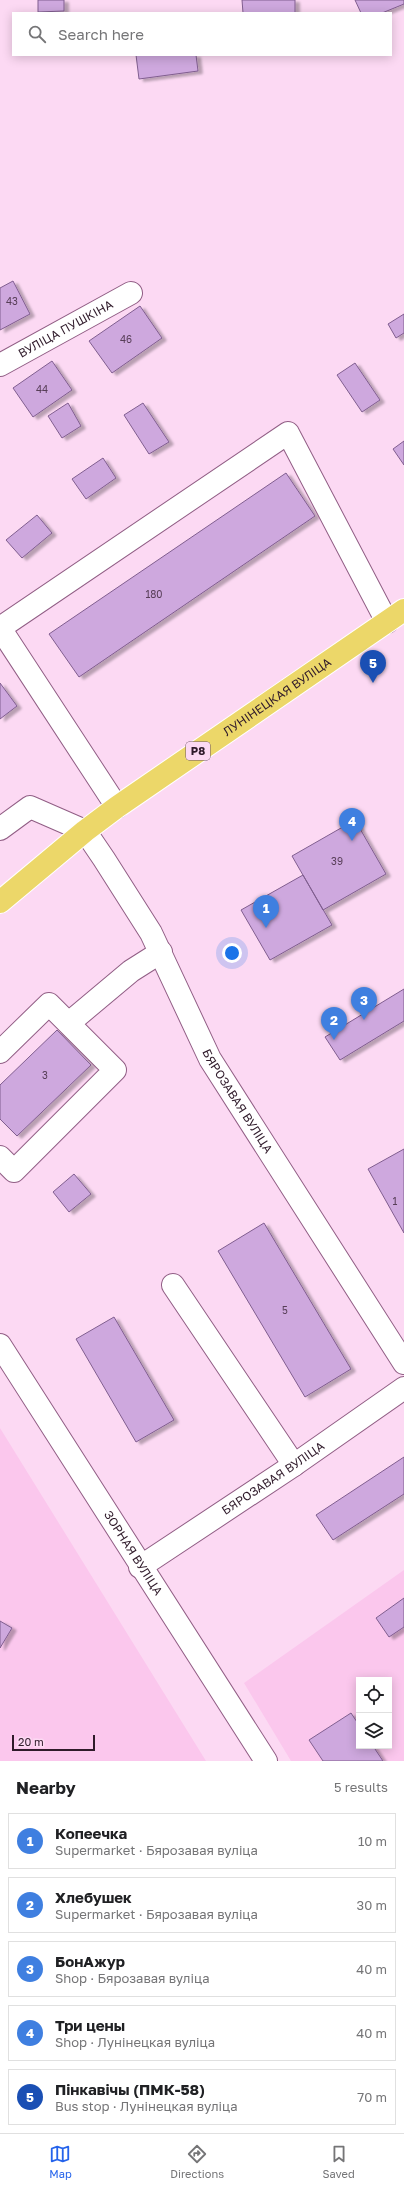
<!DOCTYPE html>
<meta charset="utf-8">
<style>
body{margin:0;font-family:"Golos Text",sans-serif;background:#f2f2f2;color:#202124}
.controls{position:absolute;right:12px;bottom:12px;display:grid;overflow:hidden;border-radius:0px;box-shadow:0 2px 10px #0003}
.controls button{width:36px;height:36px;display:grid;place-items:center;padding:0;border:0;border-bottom:1px solid #e0e0e0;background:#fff;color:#202124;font:20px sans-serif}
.scale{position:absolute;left:12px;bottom:10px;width:83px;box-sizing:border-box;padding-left:4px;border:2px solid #2f1a2a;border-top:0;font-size:11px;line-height:14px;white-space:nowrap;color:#2f1a2a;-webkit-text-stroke:3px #fcd9f3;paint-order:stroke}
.you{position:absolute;left:232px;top:953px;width:14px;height:14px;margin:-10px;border:3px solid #fff;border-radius:50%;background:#1a73e8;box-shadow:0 0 0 6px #1a73e833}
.badge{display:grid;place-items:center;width:26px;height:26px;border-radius:50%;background:#2563eb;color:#fff;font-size:13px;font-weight:700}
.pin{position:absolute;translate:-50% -33px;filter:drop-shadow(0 1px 2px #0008)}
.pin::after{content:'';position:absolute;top:21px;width:14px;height:12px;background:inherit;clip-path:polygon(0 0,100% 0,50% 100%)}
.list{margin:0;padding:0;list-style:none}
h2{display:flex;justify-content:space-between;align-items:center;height:52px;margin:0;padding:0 16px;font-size:17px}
h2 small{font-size:13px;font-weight:400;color:#757577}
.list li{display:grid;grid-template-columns:26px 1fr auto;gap:12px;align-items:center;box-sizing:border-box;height:56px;margin:0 8px 8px;padding:0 8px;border:1px solid #e0e0e0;border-radius:0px}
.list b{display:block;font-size:15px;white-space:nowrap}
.list p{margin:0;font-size:13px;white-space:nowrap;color:#757577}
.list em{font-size:13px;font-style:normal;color:#757577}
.icon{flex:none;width:22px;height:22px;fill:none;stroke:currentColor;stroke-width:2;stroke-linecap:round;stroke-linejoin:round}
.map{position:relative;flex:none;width:404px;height:1761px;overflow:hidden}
.search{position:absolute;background:#fff;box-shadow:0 2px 10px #0003;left:12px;right:12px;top:12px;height:44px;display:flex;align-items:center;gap:10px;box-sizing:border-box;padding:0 14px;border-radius:0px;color:#757577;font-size:15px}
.sheet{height:372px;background:#fff}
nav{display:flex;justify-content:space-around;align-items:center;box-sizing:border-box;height:56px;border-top:1px solid #e0e0e0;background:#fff;font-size:11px;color:#757577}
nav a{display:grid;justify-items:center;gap:2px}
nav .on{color:#2563eb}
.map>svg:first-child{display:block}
</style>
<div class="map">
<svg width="404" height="1761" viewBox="0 0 404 1761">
<defs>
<filter id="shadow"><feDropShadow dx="4.5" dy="2.5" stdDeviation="1" flood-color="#0004"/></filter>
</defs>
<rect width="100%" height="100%" fill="#fcd9f3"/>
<path fill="#fbc7ed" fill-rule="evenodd" d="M0 1428 206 1761H0Z
M404 1570V1761H291L244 1683ZM359 1680H389V1746H359Z"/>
<path fill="#cea8de" stroke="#805e8f" filter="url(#shadow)" d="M38 0H64V11L38 12Z
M242 0H295V13H243Z
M355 0H404V4L382 13H361Z
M136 55H196L198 71 139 79Z
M13 281 30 314 0 330V288Z
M140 306 162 338 112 373 89 341Z
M404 314V333L396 338 388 324Z
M52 361 72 390 33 417 13 388Z
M355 363 380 400 362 412 337 375Z
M68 403 81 426 62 438 48 416Z
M143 403 169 442 149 454 124 415Z
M404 441V465L393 449Z
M103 458 116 478 86 499 72 479Z
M286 473 315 516 79 677 49 634Z
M37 515 52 533 22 558 6 540Z
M0 683 17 706 0 719Z
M355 820 386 874 323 910 292 856Z
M303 875 332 925 270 960 241 910Z
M404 989V1021L340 1060 325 1037Z
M57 1030 91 1065 17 1136 0 1119V1085Z
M404 1149V1233L368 1169Z
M74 1174 91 1194 69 1212 53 1192Z
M264 1223 351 1369 305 1397 218 1251Z
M114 1317 174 1420 136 1442 76 1339Z
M404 1457V1494L333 1540 316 1515Z
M404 1598V1627L389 1637 376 1618Z
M0 1621 12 1628 0 1648Z
M351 1713 359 1725V1746H373L383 1761H323L309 1740Z"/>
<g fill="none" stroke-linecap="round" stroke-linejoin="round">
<defs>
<g id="minor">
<path id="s1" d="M0 365 131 293"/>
<path d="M0 628 288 433 387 622"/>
<path d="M0 628 117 807"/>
<path id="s2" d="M0 829 30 807 85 831 104 859 151 933 210 1059 404 1363"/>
<path d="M69 1023 131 971 161 952"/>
<path d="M0 1052 49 1004 115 1070 14 1171 0 1157"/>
<path d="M173 1285 294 1465"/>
<path id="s3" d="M0 1345 266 1761"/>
<path id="s4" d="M140 1567 294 1465 404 1388"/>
</g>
<g id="major">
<path id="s5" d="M0 902 85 831 117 807 404 610"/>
</g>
</defs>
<use href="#minor" stroke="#915e85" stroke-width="24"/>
<use href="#major" stroke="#fff" stroke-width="24"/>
<use href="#minor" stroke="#fff" stroke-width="22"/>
<use href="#major" stroke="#ecd769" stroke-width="22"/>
</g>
<g text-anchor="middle" stroke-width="3" stroke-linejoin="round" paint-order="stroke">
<g font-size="10" fill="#573e57">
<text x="12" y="305">43</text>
<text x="126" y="343">46</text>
<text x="42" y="393">44</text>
<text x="154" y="598">180</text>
<text x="337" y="865">39</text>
<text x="45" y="1079">3</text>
<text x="395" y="1205">1</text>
<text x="285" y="1314">5</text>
</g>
<rect fill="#fcd9f3" stroke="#6c5366" stroke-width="1" x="186" y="742" width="24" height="18" rx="3"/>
<g font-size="11" font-weight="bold" fill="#2f1a2a">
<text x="198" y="755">Р8</text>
</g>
<g font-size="12" fill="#2f1a2a" stroke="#fcd9f3">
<text dy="4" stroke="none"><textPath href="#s1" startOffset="75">ВУЛІЦА ПУШКІНА</textPath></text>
<text dy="4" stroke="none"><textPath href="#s5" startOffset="345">ЛУНІНЕЦКАЯ ВУЛІЦА</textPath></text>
<text dy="4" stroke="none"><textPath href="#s2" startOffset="408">БЯРОЗАВАЯ ВУЛІЦА</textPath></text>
<text dy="4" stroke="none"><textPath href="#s4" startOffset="160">БЯРОЗАВАЯ ВУЛІЦА</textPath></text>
<text dy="4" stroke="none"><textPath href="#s3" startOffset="247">ЗОРНАЯ ВУЛІЦА</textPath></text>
</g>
</g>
</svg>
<div class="controls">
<button><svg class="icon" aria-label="locate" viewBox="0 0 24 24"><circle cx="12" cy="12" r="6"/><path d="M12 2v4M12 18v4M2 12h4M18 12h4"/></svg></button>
<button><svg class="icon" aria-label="layers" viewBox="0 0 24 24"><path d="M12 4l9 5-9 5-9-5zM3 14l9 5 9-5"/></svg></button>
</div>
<div class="scale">20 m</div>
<div class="you"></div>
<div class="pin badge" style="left:266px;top:928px;background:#3f7fe0">1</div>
<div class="pin badge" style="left:334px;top:1040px;background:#3f7fe0">2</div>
<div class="pin badge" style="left:364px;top:1020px;background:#3f7fe0">3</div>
<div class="pin badge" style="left:352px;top:841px;background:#3f7fe0">4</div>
<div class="pin badge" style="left:373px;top:683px;background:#1a4fb4">5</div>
<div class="search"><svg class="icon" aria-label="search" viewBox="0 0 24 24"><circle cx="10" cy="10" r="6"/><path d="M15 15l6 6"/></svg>Search here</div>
</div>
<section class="sheet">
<h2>Nearby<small>5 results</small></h2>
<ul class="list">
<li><span class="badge" style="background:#3f7fe0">1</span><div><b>Копеечка</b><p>Supermarket · Бярозавая вуліца</p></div><em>10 m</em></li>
<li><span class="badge" style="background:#3f7fe0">2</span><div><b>Хлебушек</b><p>Supermarket · Бярозавая вуліца</p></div><em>30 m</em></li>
<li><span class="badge" style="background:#3f7fe0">3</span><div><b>БонАжур</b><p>Shop · Бярозавая вуліца</p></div><em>40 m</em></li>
<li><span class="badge" style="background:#3f7fe0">4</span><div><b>Три цены</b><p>Shop · Лунінецкая вуліца</p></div><em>40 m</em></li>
<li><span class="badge" style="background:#1a4fb4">5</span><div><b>Пінкавічы (ПМК-58)</b><p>Bus stop · Лунінецкая вуліца</p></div><em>70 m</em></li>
</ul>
</section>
<nav>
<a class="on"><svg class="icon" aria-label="map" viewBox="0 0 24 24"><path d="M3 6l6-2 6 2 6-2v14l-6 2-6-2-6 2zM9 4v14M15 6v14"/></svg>Map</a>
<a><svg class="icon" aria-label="directions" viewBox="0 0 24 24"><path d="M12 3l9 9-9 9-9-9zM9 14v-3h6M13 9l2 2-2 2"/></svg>Directions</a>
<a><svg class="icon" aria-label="saved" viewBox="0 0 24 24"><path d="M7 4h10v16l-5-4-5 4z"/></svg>Saved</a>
</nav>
